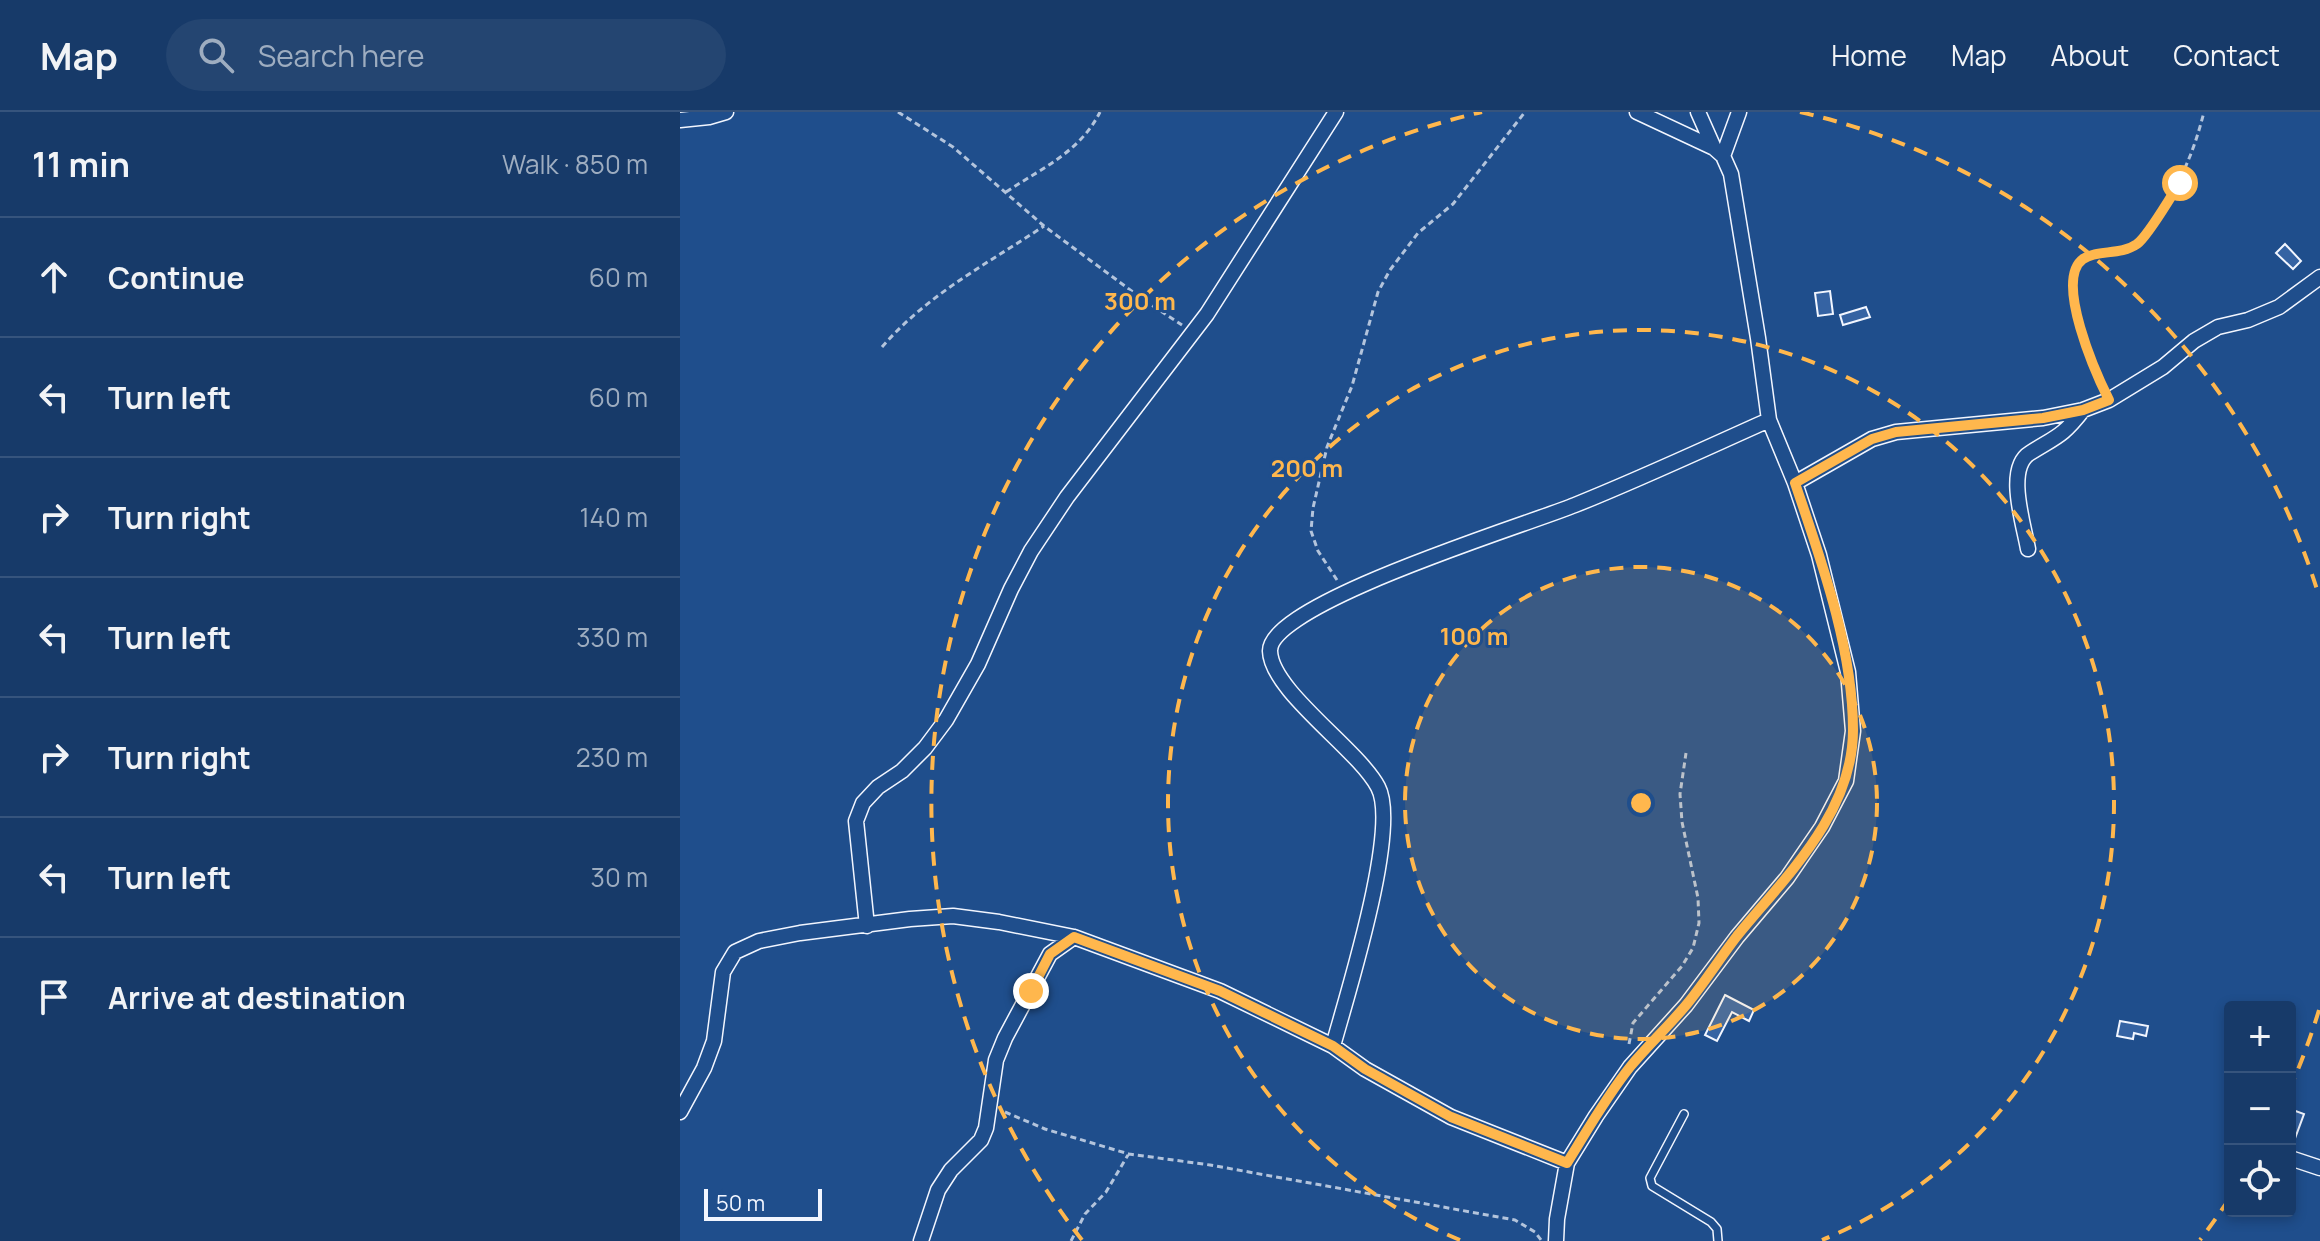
<!DOCTYPE html>
<meta charset="utf-8">
<style>
body{margin:0;font-family:Manrope,sans-serif;background:#244571;color:#f1f3f6}
.controls{position:absolute;right:24px;bottom:24px;display:grid;overflow:hidden;border-radius:8px;box-shadow:0 4px 12px #0003}
.controls button{width:72px;height:72px;display:grid;place-items:center;padding:0;border:0;border-bottom:2px solid #36547d;background:#173a69;color:#f1f3f6;font:40px sans-serif}
.scale{position:absolute;left:24px;bottom:20px;width:118px;box-sizing:border-box;padding-left:8px;border:4px solid #f2f6ff;border-top:0;font-size:22px;line-height:28px;white-space:nowrap;color:#f2f6ff;-webkit-text-stroke:6px #1f4e8c;paint-order:stroke}
.stop{position:absolute;width:24px;height:24px;margin:-18px;border:6px solid #ffb74d;border-radius:50%;background:#fff}
.stop.end{background:#ffb74d;border-color:#fff;box-shadow:0 2px 8px #0008}
.list{margin:0;padding:0;list-style:none}
h2{display:flex;justify-content:space-between;align-items:center;height:104px;margin:0;padding:0 32px;font-size:34px}
h2 small{font-size:26px;font-weight:400;color:#9eadc0}
.list li{display:grid;grid-template-columns:52px 1fr auto;gap:24px;align-items:center;box-sizing:border-box;height:120px;padding:0 32px;border-top:2px solid #36547d}
.list b{display:block;font-size:30px;white-space:nowrap}
.list em{font-size:26px;font-style:normal;color:#9eadc0}
.icon{flex:none;width:44px;height:44px;fill:none;stroke:currentColor;stroke-width:2;stroke-linecap:round;stroke-linejoin:round}
.map{position:relative;flex:none;width:1640px;height:1129px;overflow:hidden}
header{display:flex;align-items:center;gap:48px;box-sizing:border-box;height:112px;padding:0 40px;background:#173a69;border-bottom:2px solid #36547d}
header strong{font-size:38px}
nav{display:flex;gap:44px;margin-inline-start:auto;font-size:28px}
.search{width:560px;height:72px;background:#244571;display:flex;align-items:center;gap:20px;box-sizing:border-box;padding:0 28px;border-radius:44px;color:#9eadc0;font-size:30px}
main{display:flex}
aside{flex:1;background:#173a69}
.map>svg:first-child{display:block}
</style>
<header>
<strong>Map</strong>
<div class="search"><svg class="icon" aria-label="search" viewBox="0 0 24 24"><circle cx="10" cy="10" r="6"/><path d="M15 15l6 6"/></svg>Search here</div>
<nav><a>Home</a><a>Map</a><a>About</a><a>Contact</a></nav>
</header>
<main>
<aside>
<h2>11 min<small>Walk · 850 m</small></h2>
<ul class="list">
<li><svg class="icon" aria-label="ahead" viewBox="0 0 24 24"><path d="M12 20V5M6 11l6-6 6 6"/></svg><div><b>Continue</b></div><em>60 m</em></li>
<li><svg class="icon" aria-label="left" viewBox="0 0 24 24"><path d="M17 20v-9H6M10 6l-5 5 5 5"/></svg><div><b>Turn left</b></div><em>60 m</em></li>
<li><svg class="icon" aria-label="right" viewBox="0 0 24 24"><path d="M7 20v-9h11M14 6l5 5-5 5"/></svg><div><b>Turn right</b></div><em>140 m</em></li>
<li><svg class="icon" aria-label="left" viewBox="0 0 24 24"><path d="M17 20v-9H6M10 6l-5 5 5 5"/></svg><div><b>Turn left</b></div><em>330 m</em></li>
<li><svg class="icon" aria-label="right" viewBox="0 0 24 24"><path d="M7 20v-9h11M14 6l5 5-5 5"/></svg><div><b>Turn right</b></div><em>230 m</em></li>
<li><svg class="icon" aria-label="left" viewBox="0 0 24 24"><path d="M17 20v-9H6M10 6l-5 5 5 5"/></svg><div><b>Turn left</b></div><em>30 m</em></li>
<li><svg class="icon" aria-label="arrive" viewBox="0 0 24 24"><path d="M6 21V4h12l-3 4 3 4H6"/></svg><div><b>Arrive at destination</b></div></li>
</ul>
</aside>
<div class="map">
<svg width="1640" height="1129" viewBox="0 0 1640 1129">
<rect width="100%" height="100%" fill="#1f4e8c"/>
<path fill="#3563a3" stroke="#f2f6ff" stroke-width="2" d="M1605 132 1621 149 1613 157 1596 141Z
M1150 179 1153 202 1138 204 1135 181Z
M1186 195 1190 205 1163 213 1160 203Z
M1045 883 1074 898 1069 909 1052 900 1037 929 1025 923Z
M1440 909 1468 914 1466 924 1454 921 1453 927 1437 924Z
M1610 997 1624 1002 1614 1029 1610 1027Z"/>
<g fill="none" stroke-linecap="round" stroke-linejoin="round">
<defs>
<path id="lane" d="M1004 1002 970 1066 972 1074 1031 1110 1037 1117 1038 1129"/>
<path id="street" d="M1018 0 1034 36
M0 8 29 5 46 0
M1043 44 1059 0
M1115 371 1192 327 1216 320 1363 306 1403 298 1429 288 1483 255 1514 229 1538 215 1568 208 1599 195 1640 165
M1348 437C1344 413 1325 356 1350 341 1377 324 1382 325 1403 298
M187 814 176 709 183 691 198 675 222 659 245 636 266 608 298 552 331 477 351 439 387 385 527 202 656 0
M653 934C667 883 720 716 698 675 678 637 591 579 590 539 589 491 849 412 895 393 960 367 1024 337 1089 308
M0 1000 24 956 34 929 43 860 55 840 79 829 120 821 230 807 273 804 319 810 394 825 540 879 653 934 685 957 771 1005 887 1051
M1610 1046 1640 1056
M241 1129 258 1078 271 1058 301 1028 306 1016 316 948 325 926 370 842 394 825
M876 1129 877 1107 887 1051 916 1004 950 955 1006 893 1057 825 1107 766 1142 715 1166 669 1173 619 1168 560 1139 443 1115 371 1089 308 1078 226 1051 62 1043 44 1034 36 957 0"/>
</defs>
<use href="#lane" stroke="#f2f6ff" stroke-width="10"/>
<use href="#street" stroke="#f2f6ff" stroke-width="17"/>
<path stroke="#b3c4dc" stroke-width="3" stroke-dasharray="6 4" stroke-linecap="butt" d="M218 0 273 35 364 114 461 186 502 213
M326 80C362 56 400 40 420 0
M202 235C248 182 307 152 364 114
M1422 274C1410 250 1375 163 1405 147 1422 137 1442 144 1458 131 1465 125 1470 114 1476 106 1501 69 1513 43 1524 0
M657 468 638 439 631 419 633 396 647 335 672 274 698 180 710 158 738 121 773 92 845 0
M949 932 953 911 1002 854 1013 836 1019 811 1018 786 1002 710 1000 682 1006 641
M325 1000 365 1017 449 1042 530 1053 835 1108 855 1120 861 1128
M391 1129 405 1102 426 1080 448 1043"/>
<use href="#lane" stroke="#1f4e8c" stroke-width="7"/>
<use href="#street" stroke="#1f4e8c" stroke-width="14"/>
</g>
<g fill="none" stroke-linecap="round" stroke-linejoin="round">
<path stroke="#ffb74d" stroke-width="10" d="M351 879 370 842 394 825 540 879 653 934 685 957 771 1005 887 1051C907 1019 926 985 950 955 968 933 989 914 1007 892 1025 870 1040 846 1057 824 1106 764 1173 701 1173 618 1173 536 1141 448 1115 371L1192 327 1216 320 1363 306 1403 298 1429 288C1416 262 1374 168 1403 147 1418 137 1440 144 1457 132 1469 123 1490 85 1500 71"/>
</g>
<circle cx="961" cy="691" r="236" fill="#ffb74d" fill-opacity=".12"/>
<g fill="none" stroke="#ffb74d" stroke-width="4" stroke-dasharray="14 10">
<circle cx="961" cy="691" r="236"/>
<path d="M780 1128A473 473 0 1 1 1142 1128"/>
<path d="M1639 898A709 709 0 0 1 1611 974M1549 1087A709 709 0 0 1 1520 1128M402 1128A709 709 0 0 1 802 0M1120 0A709 709 0 0 1 1639 484"/>
</g>
<circle cx="961" cy="691" r="12" fill="#ffb74d" stroke="#1f4e8c" stroke-width="4"/>
<g font-size="24" text-anchor="middle" font-weight="bold" fill="#ffb74d" stroke="#1f4e8c" stroke-width="6" stroke-linejoin="round" paint-order="stroke">
<text x="460" y="198">300 m</text>
<text x="627" y="365">200 m</text>
<text x="794" y="533">100 m</text>
</g>
</svg>
<div class="controls">
<button>+</button>
<button>−</button>
<button><svg class="icon" aria-label="locate" viewBox="0 0 24 24"><circle cx="12" cy="12" r="6"/><path d="M12 2v4M12 18v4M2 12h4M18 12h4"/></svg></button>
</div>
<div class="scale">50 m</div>
<div class="stop" style="left:1500px;top:71px"></div>
<div class="stop end" style="left:351px;top:879px"></div>
</div>
</main>
